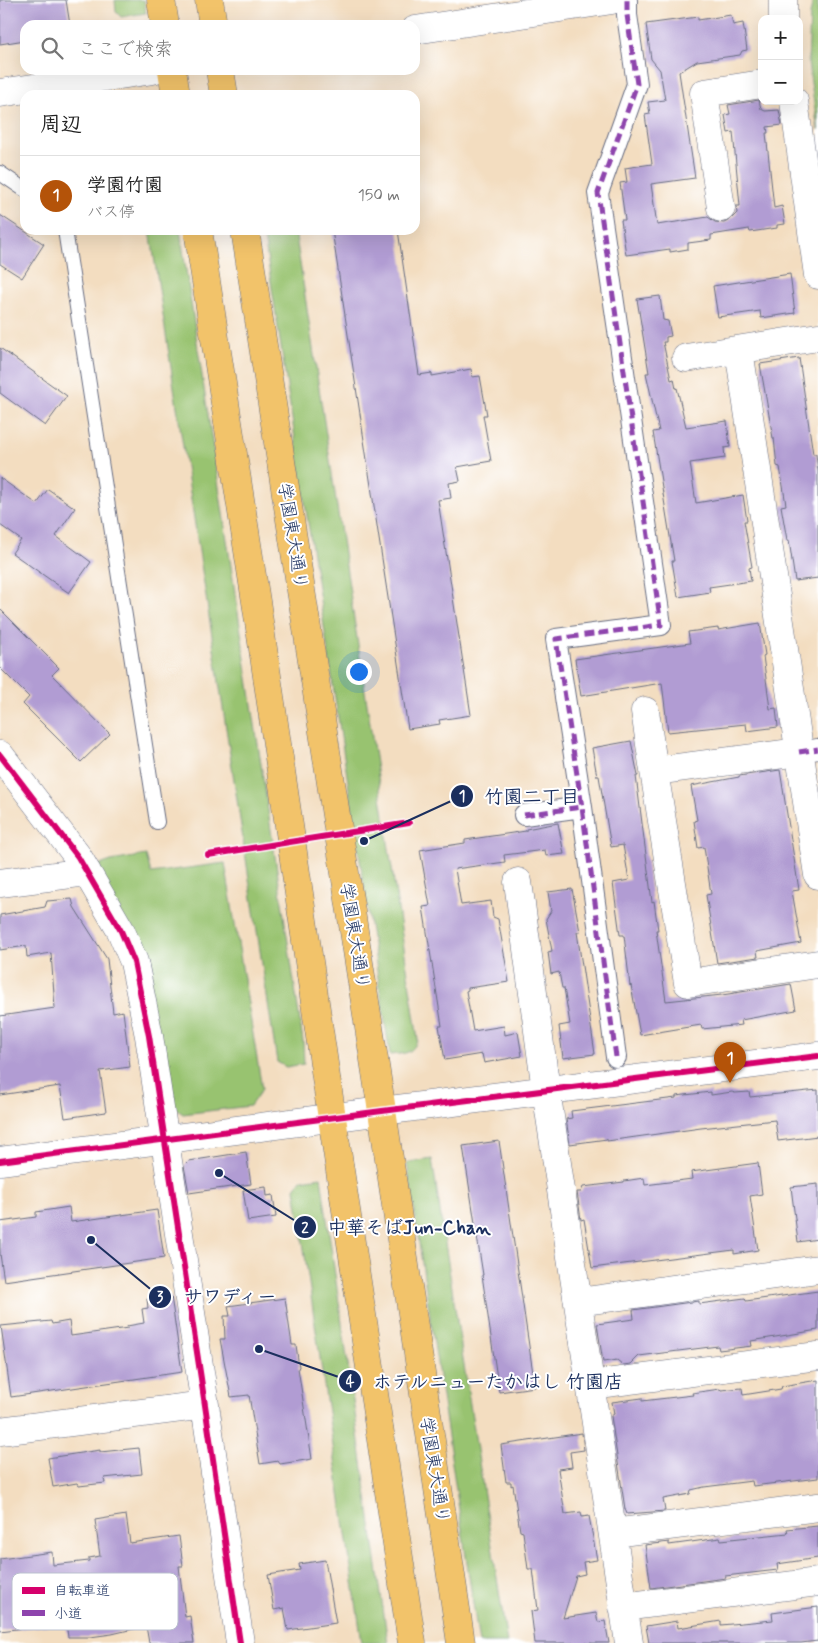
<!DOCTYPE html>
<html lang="ja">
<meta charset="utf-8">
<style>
body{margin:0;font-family:Mynerve,"Klee One",sans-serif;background:#f6f6f6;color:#222}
.controls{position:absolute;right:15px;top:15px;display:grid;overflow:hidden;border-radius:10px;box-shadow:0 5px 20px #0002}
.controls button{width:45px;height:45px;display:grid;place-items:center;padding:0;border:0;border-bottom:1px solid #e0e0e0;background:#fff;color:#222;font:25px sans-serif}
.you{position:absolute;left:358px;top:671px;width:18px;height:18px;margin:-12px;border:4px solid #fff;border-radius:50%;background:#1a73e8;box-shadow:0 0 0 8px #1a73e833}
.badge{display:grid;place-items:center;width:32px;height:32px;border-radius:50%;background:#b45309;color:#fff;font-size:16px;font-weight:700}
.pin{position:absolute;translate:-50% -41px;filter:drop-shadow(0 1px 2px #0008)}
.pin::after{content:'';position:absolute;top:26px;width:18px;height:15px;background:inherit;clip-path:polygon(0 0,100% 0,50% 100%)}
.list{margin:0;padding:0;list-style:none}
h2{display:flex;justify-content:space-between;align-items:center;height:65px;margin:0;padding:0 20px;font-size:21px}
h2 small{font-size:16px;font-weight:400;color:#767676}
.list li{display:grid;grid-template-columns:32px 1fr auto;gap:15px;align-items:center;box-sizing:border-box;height:80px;padding:0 20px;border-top:1px solid #e0e0e0}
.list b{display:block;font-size:19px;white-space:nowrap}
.list p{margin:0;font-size:16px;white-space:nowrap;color:#767676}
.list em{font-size:16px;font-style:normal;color:#767676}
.icon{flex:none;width:28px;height:28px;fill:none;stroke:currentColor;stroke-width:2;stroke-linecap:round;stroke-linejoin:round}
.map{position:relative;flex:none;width:818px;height:1643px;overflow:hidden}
.search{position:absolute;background:#fff;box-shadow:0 5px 20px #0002;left:20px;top:20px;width:400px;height:55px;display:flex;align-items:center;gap:12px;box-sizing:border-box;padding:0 18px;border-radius:15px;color:#767676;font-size:19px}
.panel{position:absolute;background:#fff;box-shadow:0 5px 20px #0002;left:20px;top:90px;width:400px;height:145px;border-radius:15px}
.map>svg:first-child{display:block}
</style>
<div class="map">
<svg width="818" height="1643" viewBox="0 0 818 1643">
<rect width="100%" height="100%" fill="#fff"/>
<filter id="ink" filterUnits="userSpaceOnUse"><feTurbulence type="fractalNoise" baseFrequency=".02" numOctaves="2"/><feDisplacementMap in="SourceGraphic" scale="10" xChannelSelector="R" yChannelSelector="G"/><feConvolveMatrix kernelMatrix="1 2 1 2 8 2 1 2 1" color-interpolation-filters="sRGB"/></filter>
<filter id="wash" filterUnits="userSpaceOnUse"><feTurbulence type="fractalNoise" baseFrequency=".0096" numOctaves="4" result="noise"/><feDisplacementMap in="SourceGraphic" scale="20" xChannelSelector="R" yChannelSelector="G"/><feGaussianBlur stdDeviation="1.12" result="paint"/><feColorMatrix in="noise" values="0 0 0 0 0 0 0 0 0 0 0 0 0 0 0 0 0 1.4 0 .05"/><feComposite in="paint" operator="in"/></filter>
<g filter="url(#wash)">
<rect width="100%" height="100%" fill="#f3ddc0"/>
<path fill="#98c370" stroke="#5a7967" d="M115 0H144L146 13 121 17 116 12Z
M813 0H818V130L808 63 810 15Z
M150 230H180L303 1041 304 1064 286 1067 277 1062Z
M263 230H295L418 1040C411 1055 405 1053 390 1055Z
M146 855 151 873 225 863 262 1089 250 1106 183 1114 172 1106 97 866 111 861Z
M432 1159 507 1643H479L407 1163Z
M321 1177 388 1643H362L295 1188 301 1180Z"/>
<g id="blocks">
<path fill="#b19cd3" d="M0 0H66L70 25H25V40L0 44Z
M731 15 733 25 743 23 747 50 742 51 740 55 697 61 679 72 695 178 651 184 657 225 708 217 715 222 724 223 730 220 737 213 736 206H740L733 132 728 133 725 115 730 114 728 105 759 100 761 109 765 111 779 110 782 125 767 127 768 133H766L774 208 782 206 785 224 777 225V228L750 232 749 229 711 235V240L688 243V249L670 252V249L626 255 621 220H625L620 183 627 182 625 168 652 164 645 115 650 114 648 102 665 100 660 70 651 59 646 24 698 17V20Z
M0 215 44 244 22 278 0 264Z
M332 230H398L419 375 432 373V376L471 369 472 377 480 376 487 415H483L491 461 457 467 460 481 449 483 451 498 438 500 471 715 439 720 440 724 408 729Z
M790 274 795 313 761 318 760 311 718 317 713 286Z
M660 296 663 320 668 321 671 336 666 337V342H663L671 380 674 379 676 389 677 388 686 427 727 421 730 447 724 448 725 458 690 463 696 503 743 495 747 521H744L752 567 749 568 751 581 709 587 710 592 678 597 672 561H674L653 432 659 431 646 373H649L637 299Z
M0 348 67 396 45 426 0 393Z
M799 358 813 454H816L818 472V578L795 581 789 540H787L781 506 786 505 780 467 777 466 774 438H773L760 364Z
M0 478 37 504 48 489 75 508 56 536 91 562 69 593 12 553 21 540 0 525Z
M0 609 59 668 52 675 110 734 81 762 23 704 29 697 0 668Z
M760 623 765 655 763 656 770 709 776 708 778 727 747 731 746 724 668 732 662 683 581 696 575 659 690 643 688 632 718 628V630Z
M631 741 638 776H636L652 902 654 901 658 930H656L666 1001 722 995 791 984 796 1010 741 1020 742 1025 702 1029 701 1025 640 1035 631 985 630 986 624 935H620L613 883 629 880 623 845 611 847 599 776H597L592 748Z
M780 770 799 890 792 891 801 943 757 951 758 957 717 963 706 895 711 894 704 847 698 848 694 821 697 820 691 786 739 777V776Z
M558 823 564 854 546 856 545 850 504 855 505 862 455 869 461 905 491 901 493 917 498 919 509 982 468 988V990L466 991 473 1031 504 1026 505 1035 518 1032 522 1056 484 1063 482 1054 445 1060 439 1026H442L423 907 430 906 420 850 465 843V840L526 831V829Z
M572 889 580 932H577L595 1054 563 1058 559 1026 570 1024 564 988H562L559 972 551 974 548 952 552 951 546 919 551 911 548 892Z
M72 899 74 907 107 959 113 1013 123 1011 130 1067 100 1071 106 1112 65 1118 60 1086 0 1095V1016L55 1008 51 953 27 957 26 946 0 950V915L45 907 47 901Z
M818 1090V1136L778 1141 775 1120 701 1128 607 1141V1139L570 1144 566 1119 572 1118 571 1111 676 1098V1096L711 1092V1095L732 1092 735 1093 749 1092 750 1097Z
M499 1141 535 1387 499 1392 482 1275H483L463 1146Z
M246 1152 251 1184 189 1193 184 1166 189 1161Z
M758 1163 762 1194 750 1196 758 1250 734 1254V1250L592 1268 584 1219 581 1220 577 1192H581L583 1187 624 1182V1181L644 1178 645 1185 692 1179 691 1172Z
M818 1184V1239L798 1242 791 1187Z
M266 1187 267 1196 273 1195 276 1217 248 1221 243 1190Z
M69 1207 71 1222 157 1210 164 1258 4 1281 0 1254V1222L36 1217V1212Z
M818 1291V1330L751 1341 752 1346 719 1350 718 1346 639 1356 631 1364 623 1365 617 1360 603 1362 597 1324 634 1319 633 1310 699 1301V1304L745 1298 746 1301Z
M171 1296 182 1372 11 1397 1 1326 51 1321 52 1324 69 1321 71 1336 128 1328 127 1326 144 1323 142 1309 148 1308 147 1299Z
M285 1298 292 1345H296L299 1367 298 1368 312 1459 280 1464 278 1461 260 1464 249 1395 231 1397 220 1339H225L224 1316H230L228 1306Z
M818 1380V1478L753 1486 752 1481 704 1487 691 1490 690 1494 663 1499 665 1511 627 1514 625 1509 611 1416 614 1414 612 1402 642 1398V1401L693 1395 692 1393 720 1389 721 1390 742 1388 743 1395 781 1389 782 1386Z
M582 1433 584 1450 570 1452 572 1467 558 1469 565 1514 581 1512 582 1517 589 1516 597 1560 583 1562 585 1574 576 1576 563 1618 596 1613 598 1622 605 1621 609 1643H535L531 1611 538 1610 533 1569H528L523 1532 520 1531 513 1485 511 1486V1482H506L501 1445Z
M139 1448 142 1474 104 1478 105 1483 79 1486 77 1483 53 1487 48 1458 100 1450V1452Z
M126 1515 130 1543 179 1536 183 1566H179L185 1617 190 1616 194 1643H149L146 1626 112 1634 90 1637H68L66 1623 0 1631V1559L52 1552 53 1565 89 1561V1558L100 1556 95 1520Z
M818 1526V1558L777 1564 778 1570 725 1576 726 1578 651 1588 645 1545 669 1542V1545L720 1538 721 1540 788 1533 787 1529Z
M325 1560 336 1623 288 1630 284 1608 274 1610 268 1575 300 1570 299 1564Z
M818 1607V1641L801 1643H649L646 1626 677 1621 678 1628 721 1621V1625L773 1620 772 1613Z"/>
</g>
</g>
<g filter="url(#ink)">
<use href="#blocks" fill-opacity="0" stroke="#676c80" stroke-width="1"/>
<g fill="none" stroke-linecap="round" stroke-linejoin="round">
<defs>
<path id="service" d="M0 173 25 190
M65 230 157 822"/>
<path id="pedestrian" d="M799 752 818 749
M524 815 582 807
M616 1057 582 807 556 639 661 625 598 193 637 84 627 15V0"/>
<path id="minor" d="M721 208 704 93 762 84
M739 350 818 875
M686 358 818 337
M645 711 654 771
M799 752 654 771 688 983 818 964
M0 755 78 857 121 931 134 962 149 1036 205 1405 240 1643
M518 882 546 1090 629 1643
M0 883 87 872
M578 1302 818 1269
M590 1385 818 1356
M0 1431 205 1405
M613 1533 818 1507
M623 1607 818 1582"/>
<path id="tertiary" d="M783 0V19
M415 30 612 0
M0 93 153 70
M794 101 818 275
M0 1161 382 1111 818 1056"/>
<path id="primary" d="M161 0 165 25
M209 0 213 25
M172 70 176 95
M220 70 224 95
M198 230 257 608 332 1118 412 1643
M245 230 382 1111 461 1643"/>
</defs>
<use href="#service" stroke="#676c80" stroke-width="16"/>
<use href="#pedestrian" stroke="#676c80" stroke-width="22"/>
<use href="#minor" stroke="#676c80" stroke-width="29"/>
<use href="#tertiary" stroke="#676c80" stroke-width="29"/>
<use href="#primary" stroke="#676c80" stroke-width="29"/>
<use href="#service" stroke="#fff" stroke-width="14"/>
<use href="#pedestrian" stroke="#fff" stroke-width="20"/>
<use href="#minor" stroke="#fff" stroke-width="28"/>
<use href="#tertiary" stroke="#fff" stroke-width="28"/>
<use href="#primary" stroke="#f2c36a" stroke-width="28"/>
<path stroke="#8e44ad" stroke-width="5" stroke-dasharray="10 5" stroke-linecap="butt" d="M799 752 818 749
M524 815 582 807
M616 1057 582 807 556 639 661 625 598 193 637 84 627 15V0"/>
<defs>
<path id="cycleway" d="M0 755 78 857 121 931 134 962 149 1036 205 1405 240 1643
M208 855 409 823
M0 1161 382 1111 818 1056"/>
</defs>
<use href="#cycleway" stroke="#fff" stroke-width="9"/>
<use href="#cycleway" stroke="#d6006c" stroke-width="6"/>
</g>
</g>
<g text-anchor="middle" stroke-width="4" stroke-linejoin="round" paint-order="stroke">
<g font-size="18" fill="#1b2f5e" stroke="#fff">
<text transform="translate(293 536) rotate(81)" y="6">学園東大通り</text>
<text transform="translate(355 936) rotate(81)" y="6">学園東大通り</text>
<text transform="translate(435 1470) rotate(81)" y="6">学園東大通り</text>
</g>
</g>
<rect x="12" y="1573" width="166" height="57" rx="8" fill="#fff" stroke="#bbc1cf" stroke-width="1"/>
<rect x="22" y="1587" width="23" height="7" fill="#d6006c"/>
<rect x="22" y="1610" width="23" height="6" fill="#8e44ad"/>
<g font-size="14" fill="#1b2f5e">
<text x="54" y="1595">自転車道</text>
<text x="54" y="1618">小道</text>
</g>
<path fill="none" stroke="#1b2f5e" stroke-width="2" d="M364 841L462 796M219 1173L305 1227M91 1240L160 1297M259 1349L350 1381"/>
<g fill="#1b2f5e" stroke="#fff" stroke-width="2">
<circle cx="364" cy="841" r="5"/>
<circle cx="219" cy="1173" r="5"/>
<circle cx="91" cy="1240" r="5"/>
<circle cx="259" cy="1349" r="5"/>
<circle cx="462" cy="796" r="12"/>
<circle cx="305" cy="1227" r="12"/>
<circle cx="160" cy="1297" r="12"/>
<circle cx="350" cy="1381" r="12"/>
</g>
<g font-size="15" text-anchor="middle" font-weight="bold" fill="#fff">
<text x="462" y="801">1</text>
<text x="305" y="1233">2</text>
<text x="160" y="1302">3</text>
<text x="350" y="1386">4</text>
</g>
<g font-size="19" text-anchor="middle" font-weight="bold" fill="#1b2f5e" stroke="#fff" stroke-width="4" stroke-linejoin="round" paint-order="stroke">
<text x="532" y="803">竹園二丁目</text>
<text x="409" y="1234">中華そばJun-Chan</text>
<text x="230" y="1303">サワディー</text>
<text x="498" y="1388">ホテルニューたかはし 竹園店</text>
</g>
</svg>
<div class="controls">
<button>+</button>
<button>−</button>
</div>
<div class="you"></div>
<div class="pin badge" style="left:730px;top:1083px">1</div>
<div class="search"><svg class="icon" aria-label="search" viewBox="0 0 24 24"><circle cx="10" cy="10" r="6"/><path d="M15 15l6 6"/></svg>ここで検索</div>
<section class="panel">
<h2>周辺<small></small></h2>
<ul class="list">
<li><span class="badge">1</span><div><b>学園竹園</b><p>バス停</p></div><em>150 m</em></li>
</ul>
</section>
</div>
